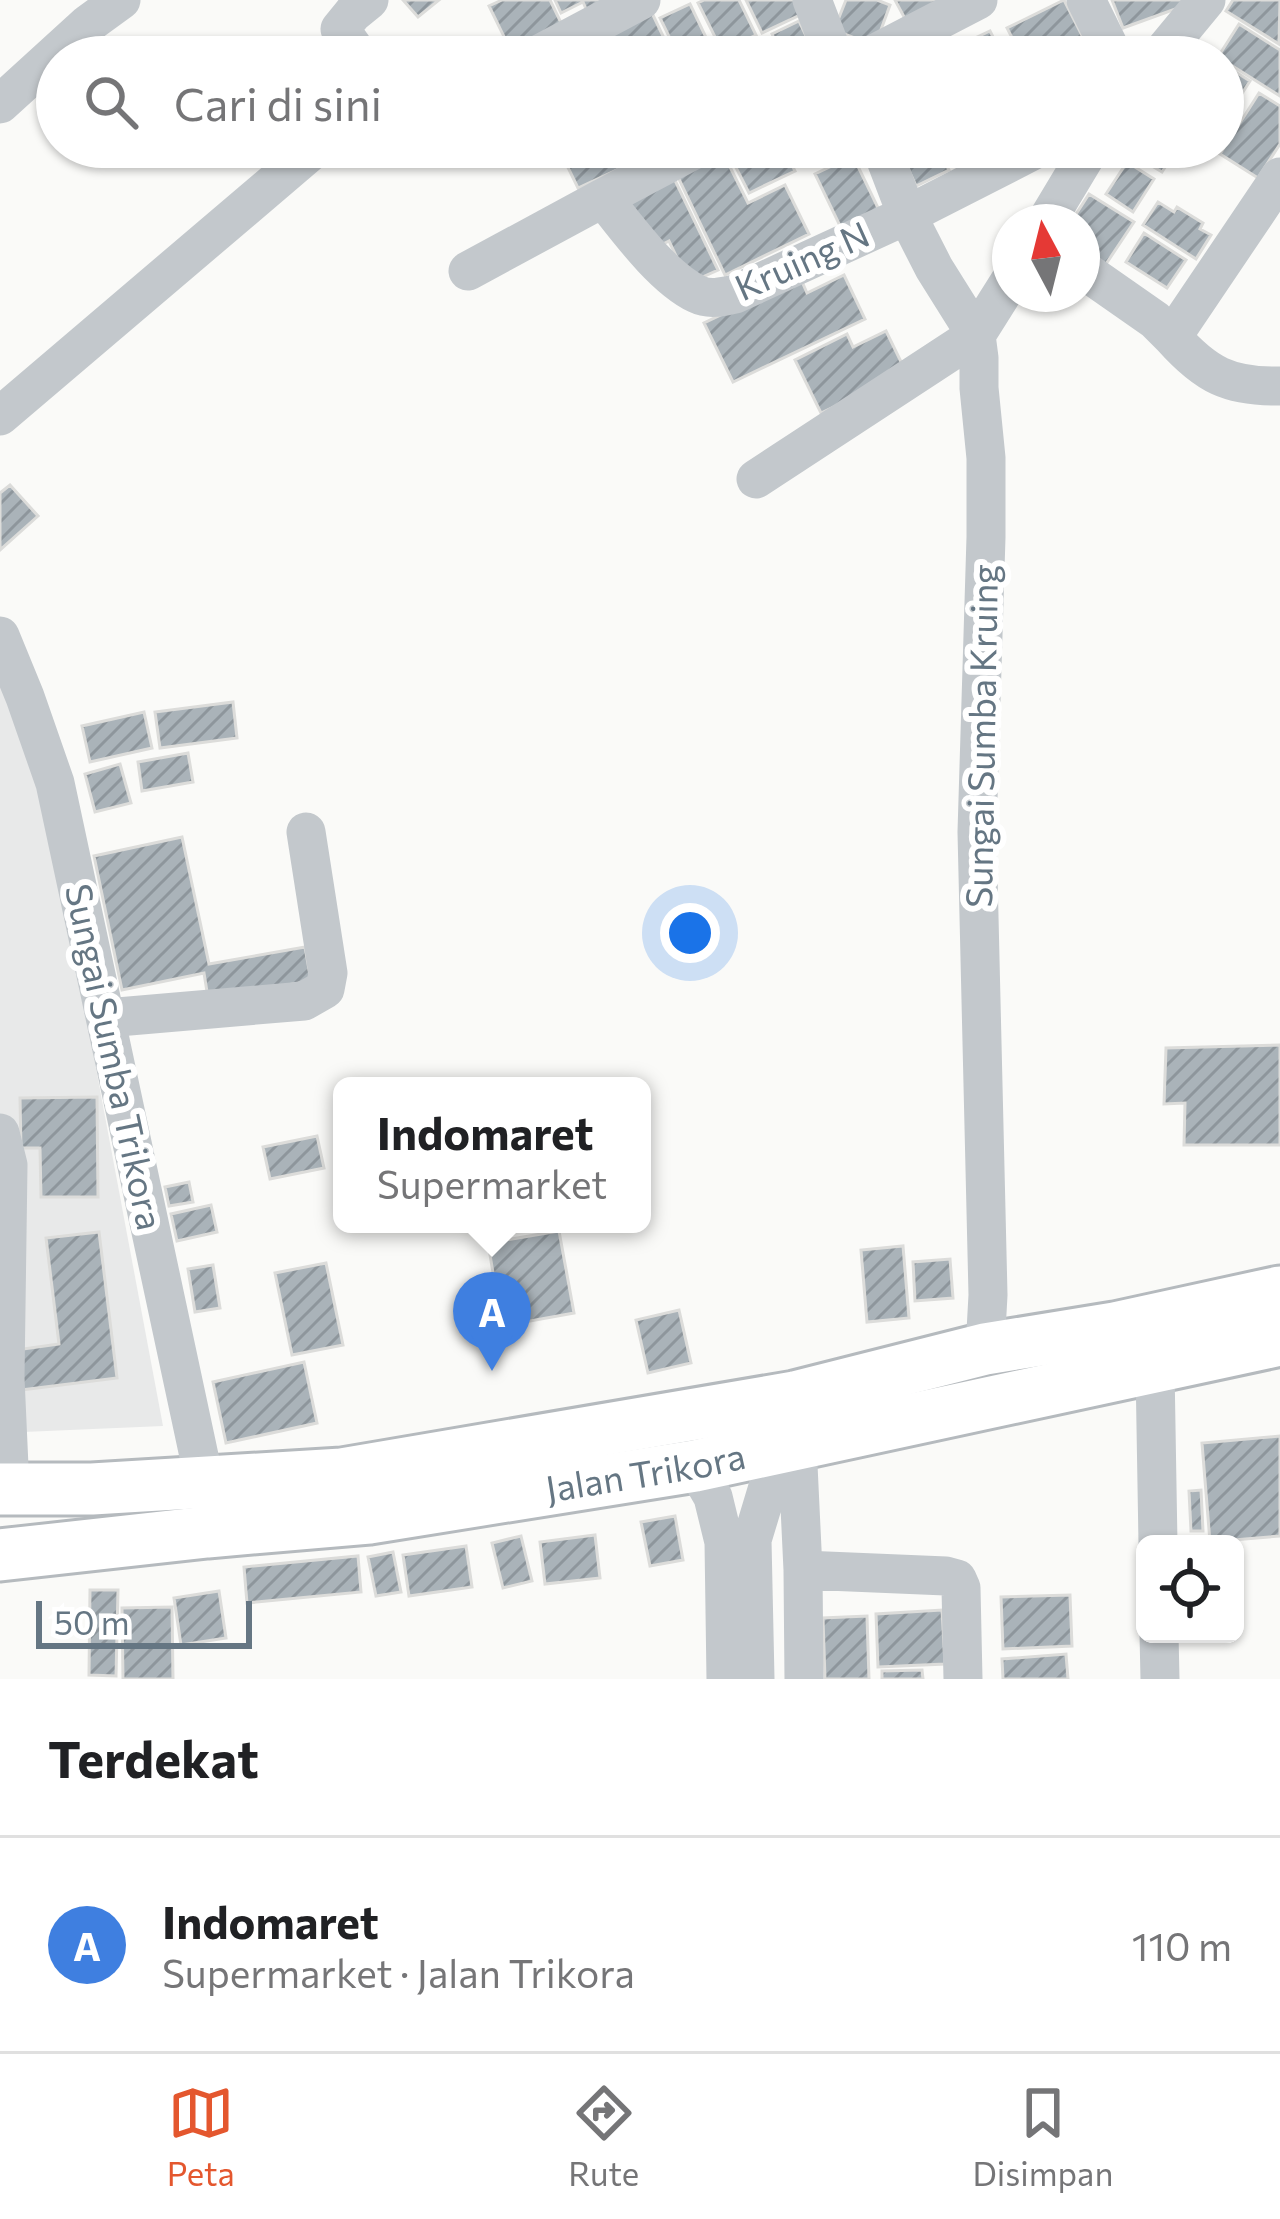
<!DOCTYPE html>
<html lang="id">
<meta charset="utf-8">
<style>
body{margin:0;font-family:Commissioner,sans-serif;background:#f2f2f2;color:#202124}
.controls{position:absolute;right:36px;bottom:36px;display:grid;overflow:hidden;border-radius:18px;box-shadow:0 3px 9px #0004}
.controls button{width:108px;height:108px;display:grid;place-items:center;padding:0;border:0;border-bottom:3px solid #e0e0e0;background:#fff;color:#202124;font:60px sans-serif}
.compass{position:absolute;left:992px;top:204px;width:108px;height:108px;border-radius:50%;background:#fff;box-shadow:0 3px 9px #0004;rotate:353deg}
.scale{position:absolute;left:36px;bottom:30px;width:216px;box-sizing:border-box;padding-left:12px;border:6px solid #657683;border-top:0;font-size:33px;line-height:42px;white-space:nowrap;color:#657683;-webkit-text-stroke:9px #fff;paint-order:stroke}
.you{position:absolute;left:690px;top:933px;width:42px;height:42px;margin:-30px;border:9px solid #fff;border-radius:50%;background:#1a73e8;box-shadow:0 0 0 18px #1a73e833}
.badge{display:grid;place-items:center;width:78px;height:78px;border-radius:50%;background:#e4572e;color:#fff;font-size:39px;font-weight:700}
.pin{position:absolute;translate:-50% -99px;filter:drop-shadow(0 3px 6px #0008)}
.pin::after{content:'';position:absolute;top:63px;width:42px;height:36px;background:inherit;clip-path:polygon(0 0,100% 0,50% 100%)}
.popup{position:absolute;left:333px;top:1077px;width:318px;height:156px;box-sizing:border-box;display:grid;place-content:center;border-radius:18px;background:#fff;filter:drop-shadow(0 3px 9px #0005);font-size:39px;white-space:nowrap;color:#757577}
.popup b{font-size:45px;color:#202124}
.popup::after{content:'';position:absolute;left:50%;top:100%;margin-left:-24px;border:24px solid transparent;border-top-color:#fff}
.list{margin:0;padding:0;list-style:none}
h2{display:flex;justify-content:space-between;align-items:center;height:156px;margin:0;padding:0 48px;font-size:51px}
h2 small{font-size:39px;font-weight:400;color:#757577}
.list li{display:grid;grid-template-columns:78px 1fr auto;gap:36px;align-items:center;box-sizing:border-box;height:216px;padding:0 48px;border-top:3px solid #e0e0e0}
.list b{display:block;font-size:45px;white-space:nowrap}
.list p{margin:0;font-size:39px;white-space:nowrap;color:#757577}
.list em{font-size:39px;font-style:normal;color:#757577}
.icon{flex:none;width:66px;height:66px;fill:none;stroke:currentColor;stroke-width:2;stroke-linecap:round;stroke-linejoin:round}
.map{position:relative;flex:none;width:1280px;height:1679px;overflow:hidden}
.search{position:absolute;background:#fff;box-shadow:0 3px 9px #0004;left:36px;right:36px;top:36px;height:132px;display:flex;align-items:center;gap:30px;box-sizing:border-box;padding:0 42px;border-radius:66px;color:#757577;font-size:45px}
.sheet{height:372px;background:#fff}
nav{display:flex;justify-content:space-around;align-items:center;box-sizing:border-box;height:168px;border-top:3px solid #e0e0e0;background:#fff;font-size:33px;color:#757577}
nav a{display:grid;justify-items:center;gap:6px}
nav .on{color:#e4572e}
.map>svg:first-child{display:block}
</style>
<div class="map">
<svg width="1280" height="1679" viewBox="0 0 1280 1679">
<defs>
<pattern id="building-hatch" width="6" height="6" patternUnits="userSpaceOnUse" patternTransform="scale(3)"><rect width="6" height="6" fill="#aab3b9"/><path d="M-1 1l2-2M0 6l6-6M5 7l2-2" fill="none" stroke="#8e969c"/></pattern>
</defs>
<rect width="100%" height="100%" fill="#fafaf8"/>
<path fill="#e8e9e9" d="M0 681 42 780 163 1426 0 1433Z"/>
<path fill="url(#building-hatch)" stroke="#dcdcda" stroke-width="3" d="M403 0H439L418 17Z
M502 0H550L566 33 514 57 489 6Z
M555 0H618L590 18 583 2 561 13Z
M704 0H739L756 35 722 51 698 3Z
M746 0H796L802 14 762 33Z
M846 0H877L890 5 875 46 834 30Z
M895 0H954L910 28Z
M1064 0 1093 57H1022L1007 28Z
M1112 0H1200L1123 28Z
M1233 0H1280L1279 44 1226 11Z
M690 4 713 52 703 57H679L660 18Z
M652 13 673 57H612L611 55 619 51 610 33Z
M799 21 816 57H772L768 49 777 45 772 34Z
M1239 24 1280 50V96L1223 60V57H1218Z
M990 31 1003 57H935Z
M1223 64 1250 81 1234 106 1223 99Z
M1259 93 1280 106V144L1258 178 1220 154Z
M558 147H615L625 166 578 188Z
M624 147H672L633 165Z
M734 147H783L795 171 749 193 727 150Z
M898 147H937L949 170 916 186Z
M957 147H993L997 157 968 170Z
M1140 147H1178L1162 172 1139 158 1145 150Z
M722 151 748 203 785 185 809 234 725 275 676 173Z
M853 156 880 212 842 230 815 174Z
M1127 162 1154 179 1133 212 1106 194Z
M671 172 718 270 689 283 669 241 649 251 622 195Z
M1089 194 1134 222 1100 273 1082 262V222H1071Z
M1158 202 1174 212 1177 207 1203 223 1200 229 1211 235 1196 259 1143 225Z
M1144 233 1186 260 1167 288 1126 262Z
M844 275 865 319 733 382 704 323 800 277 807 293Z
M886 331 906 372 821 413 795 360 847 334 853 347Z
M10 485 38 516 0 550V493Z
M233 702 237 738 160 748 155 712Z
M144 712 152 748 90 762 82 726Z
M188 753 193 782 142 791 138 762Z
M120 764 131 803 95 812 85 774Z
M182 837 209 964 305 947 311 981 208 998 204 973 122 990 94 856Z
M1280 1045V1145H1184L1185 1103 1164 1104 1166 1048Z
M97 1097 98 1197H41L40 1148H21L20 1098Z
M317 1136 324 1168 270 1179 263 1147Z
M189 1182 193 1202 169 1206 165 1187Z
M211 1205 217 1232 177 1241 171 1214Z
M559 1231 574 1313 502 1326 488 1243Z
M99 1232 117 1378 21 1390 16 1350 59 1344 46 1238Z
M903 1246 909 1318 867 1322 861 1250Z
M950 1259 953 1298 915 1301 913 1262Z
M326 1263 343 1345 292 1355 275 1273Z
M213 1265 220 1308 195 1312 188 1269Z
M679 1310 691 1363 648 1373 636 1320Z
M304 1362 317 1423 226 1443 213 1382Z
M1280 1436V1536L1210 1542 1202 1443Z
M1201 1490 1203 1531H1191L1189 1491Z
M675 1516 683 1560 650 1566 641 1522Z
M595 1535 600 1578 545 1584 540 1542Z
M521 1536 532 1581 503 1588 492 1543Z
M466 1546 472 1587 409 1596 403 1555Z
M393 1552 401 1592 376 1596 368 1557Z
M358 1556 361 1592 247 1603 244 1567Z
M90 1590H118L116 1676 89 1675Z
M219 1591 226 1638 181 1645 174 1598Z
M1070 1595 1072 1646 1003 1649 1001 1597Z
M172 1607 173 1679H123L122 1608Z
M942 1610 945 1664 878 1667 876 1614Z
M867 1616 869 1679H825L823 1618Z
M1066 1654 1068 1679H1003L1002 1659Z
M922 1670 923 1679H882V1671Z"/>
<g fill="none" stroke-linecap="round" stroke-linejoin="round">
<defs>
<g id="major">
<path d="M0 1489H92L342 1474 795 1397 985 1349 1115 1328 1280 1292"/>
<path id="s1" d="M0 1555 207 1532 369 1518 695 1466 1280 1340"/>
</g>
</defs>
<use href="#major" stroke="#b5babe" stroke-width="57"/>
<path stroke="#c3c8cc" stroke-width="39" d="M812 0 834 57
M1086 0 1114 57
M360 57 340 29 353 13 369 0
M534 57 641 0
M868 57 978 0
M1159 57 1206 0
M0 104 88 24 121 0
M881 147 907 215 934 268 976 335 979 358V388L986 458V537L977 832 988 1295 985 1349
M603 198 699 147
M1046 222 1091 147
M1082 269 1155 320 1172 337 1280 177
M468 271 603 198C627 228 662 277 697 294 709 300 722 297 735 294L907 215 1040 147
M1172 337C1206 375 1229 387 1280 386
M0 416 316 147
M756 479 976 335 1010 281
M0 636 25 697 55 783 205 1484
M106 1018 304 1001 325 989 328 973 306 832
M0 1133 8 1165 5 1378 10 1489
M1155 1368 1158 1544
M797 1444 803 1570 804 1679
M695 1466 713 1497 724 1542 726 1679
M803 1570 946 1576 957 1579 961 1588 963 1679
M1159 1634 1160 1679
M755 1679 752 1540 780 1447"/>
<use href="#major" stroke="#fff" stroke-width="51"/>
</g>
<g text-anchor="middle" stroke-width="12" stroke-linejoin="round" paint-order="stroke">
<g font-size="36" fill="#657683" stroke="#fff">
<text transform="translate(802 261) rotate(-24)" y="13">Kruing N</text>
<text transform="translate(982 736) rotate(-89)" y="13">Sungai Sumba Kruing</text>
<text transform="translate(114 1057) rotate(78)" y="13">Sungai Sumba Trikora</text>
<text dy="13" stroke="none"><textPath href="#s1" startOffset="651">Jalan Trikora</textPath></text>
</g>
</g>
</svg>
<div class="controls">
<button><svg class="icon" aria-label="locate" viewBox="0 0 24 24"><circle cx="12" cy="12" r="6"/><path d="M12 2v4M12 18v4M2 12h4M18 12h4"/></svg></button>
</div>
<svg class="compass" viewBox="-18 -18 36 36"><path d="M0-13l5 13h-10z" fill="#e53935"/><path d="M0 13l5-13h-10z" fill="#757577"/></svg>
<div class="scale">50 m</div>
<div class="you"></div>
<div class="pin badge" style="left:492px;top:1371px;background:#3f7fe0">A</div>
<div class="popup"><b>Indomaret</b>Supermarket</div>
<div class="search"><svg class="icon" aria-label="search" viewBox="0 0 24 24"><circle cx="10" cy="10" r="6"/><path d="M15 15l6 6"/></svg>Cari di sini</div>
</div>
<section class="sheet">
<h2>Terdekat<small></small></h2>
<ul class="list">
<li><span class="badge" style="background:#3f7fe0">A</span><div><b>Indomaret</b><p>Supermarket · Jalan Trikora</p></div><em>110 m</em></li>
</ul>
</section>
<nav>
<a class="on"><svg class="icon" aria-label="map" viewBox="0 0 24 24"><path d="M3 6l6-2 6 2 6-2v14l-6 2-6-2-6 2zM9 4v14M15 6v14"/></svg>Peta</a>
<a><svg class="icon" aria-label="directions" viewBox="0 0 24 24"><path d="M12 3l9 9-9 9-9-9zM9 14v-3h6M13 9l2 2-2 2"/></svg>Rute</a>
<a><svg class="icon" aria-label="saved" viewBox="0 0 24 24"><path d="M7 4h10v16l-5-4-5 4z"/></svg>Disimpan</a>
</nav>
